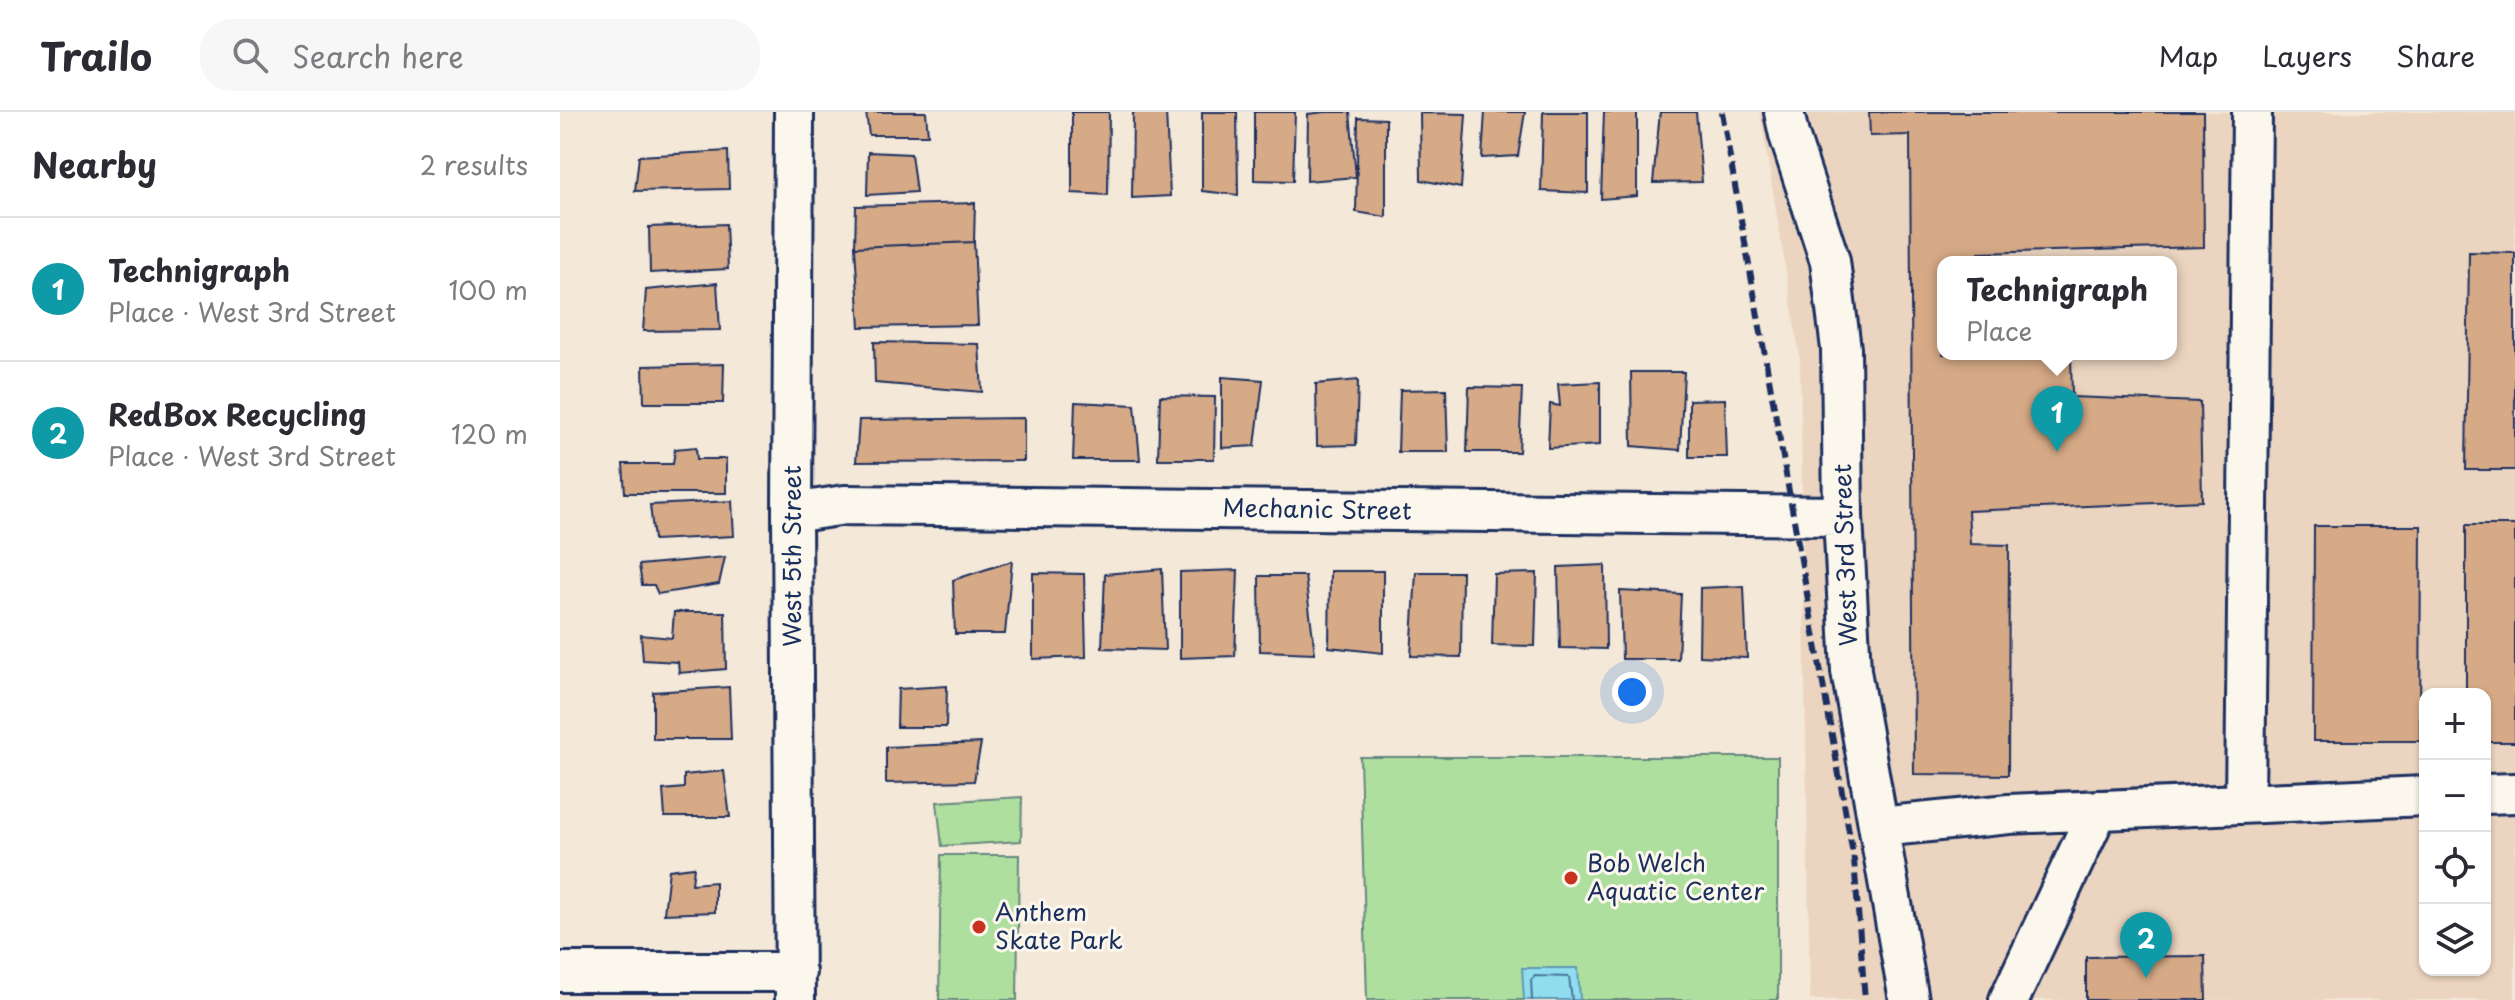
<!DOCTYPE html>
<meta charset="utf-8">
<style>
body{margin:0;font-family:"Playpen Sans",sans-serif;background:#f7f7f7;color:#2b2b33}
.controls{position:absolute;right:24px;bottom:24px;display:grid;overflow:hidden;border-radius:16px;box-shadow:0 2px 6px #0004}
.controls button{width:72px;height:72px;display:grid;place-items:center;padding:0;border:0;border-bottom:2px solid #e1e1e2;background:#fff;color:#2b2b33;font:40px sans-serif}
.you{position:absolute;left:1072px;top:580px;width:28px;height:28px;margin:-20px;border:6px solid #fff;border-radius:50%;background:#1a73e8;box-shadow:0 0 0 12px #1a73e833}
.badge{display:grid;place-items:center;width:52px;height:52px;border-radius:50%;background:#1a73e8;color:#fff;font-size:26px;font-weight:700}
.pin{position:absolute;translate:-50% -66px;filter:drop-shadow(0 2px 4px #0008)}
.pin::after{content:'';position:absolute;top:42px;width:28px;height:24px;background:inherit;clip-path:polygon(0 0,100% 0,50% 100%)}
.popup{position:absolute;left:1377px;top:144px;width:240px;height:104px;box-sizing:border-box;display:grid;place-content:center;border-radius:16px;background:#fff;filter:drop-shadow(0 2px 6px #0005);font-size:26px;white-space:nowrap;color:#7c7c81}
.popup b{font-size:30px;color:#2b2b33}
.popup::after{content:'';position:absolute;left:50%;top:100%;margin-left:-16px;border:16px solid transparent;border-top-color:#fff}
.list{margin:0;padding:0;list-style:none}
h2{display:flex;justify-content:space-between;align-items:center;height:104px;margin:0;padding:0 32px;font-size:34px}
h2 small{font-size:26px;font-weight:400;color:#7c7c81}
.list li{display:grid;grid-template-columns:52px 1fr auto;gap:24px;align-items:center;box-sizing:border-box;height:144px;padding:0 32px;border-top:2px solid #e1e1e2}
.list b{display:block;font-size:30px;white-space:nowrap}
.list p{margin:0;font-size:26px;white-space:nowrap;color:#7c7c81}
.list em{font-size:26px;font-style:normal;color:#7c7c81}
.icon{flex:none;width:44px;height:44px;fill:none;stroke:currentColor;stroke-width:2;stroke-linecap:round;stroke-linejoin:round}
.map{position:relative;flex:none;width:1955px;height:888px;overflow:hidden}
header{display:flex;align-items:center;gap:48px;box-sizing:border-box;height:112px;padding:0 40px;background:#fff;border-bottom:2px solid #e1e1e2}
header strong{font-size:38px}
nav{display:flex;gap:44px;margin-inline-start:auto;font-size:28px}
.search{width:560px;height:72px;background:#f7f7f7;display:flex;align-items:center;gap:20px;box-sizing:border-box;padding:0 28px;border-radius:32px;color:#7c7c81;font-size:30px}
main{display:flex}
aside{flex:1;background:#fff}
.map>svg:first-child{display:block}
</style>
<header>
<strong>Trailo</strong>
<div class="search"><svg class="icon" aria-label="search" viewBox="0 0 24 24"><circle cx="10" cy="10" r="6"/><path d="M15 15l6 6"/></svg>Search here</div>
<nav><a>Map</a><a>Layers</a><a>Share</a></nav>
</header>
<main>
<aside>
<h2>Nearby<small>2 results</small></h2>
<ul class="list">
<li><span class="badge" style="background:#0f9aa8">1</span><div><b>Technigraph</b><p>Place · West 3rd Street</p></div><em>100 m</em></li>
<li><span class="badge" style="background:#0f9aa8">2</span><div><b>RedBox Recycling</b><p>Place · West 3rd Street</p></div><em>120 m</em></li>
</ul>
</aside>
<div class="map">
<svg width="1955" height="888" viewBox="0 0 1955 888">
<rect width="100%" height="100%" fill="#f4e8d8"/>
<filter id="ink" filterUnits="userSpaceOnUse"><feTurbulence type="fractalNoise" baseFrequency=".0125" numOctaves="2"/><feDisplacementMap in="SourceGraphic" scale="16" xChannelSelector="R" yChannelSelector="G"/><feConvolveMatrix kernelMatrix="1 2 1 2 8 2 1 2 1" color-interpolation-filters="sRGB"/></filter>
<g filter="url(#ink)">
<path fill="#ebd5c0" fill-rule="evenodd" d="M1200 0H1955V888H1250L1240 246ZM1383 150H1611V242H1383ZM1865 582H1925V858H1865Z"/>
<path fill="#afdf9e" stroke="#65877e" stroke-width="2" d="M800 645H1218V888H807Z
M462 685 461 729 382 734 377 690Z
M381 743H459L457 888H379Z"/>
<path fill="#90ddee" stroke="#6197b4" stroke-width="2" d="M962 856H1018L1020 888H964Z"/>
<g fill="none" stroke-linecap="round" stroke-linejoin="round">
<path stroke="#4a7598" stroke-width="2" d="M972 888 971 868 975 864 1009 865 1012 888"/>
</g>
<path fill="#d6aa87" stroke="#1b2f5e" stroke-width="2" d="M306 0H366L368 23H309Z
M512 0H549L548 83 512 81Z
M573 0H606L610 84 572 86Z
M642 0H677L678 83 642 79Z
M694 0H735L733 69 694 68Z
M765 0H790L796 65 747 69 748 2Z
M925 0H965L958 44 922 46Z
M983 0H1028V81L981 79Z
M1044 0H1077V84L1041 87Z
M1100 0H1136L1142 70 1093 71Z
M1309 0H1643L1644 135 1419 141 1418 150H1383V242H1511L1512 285 1640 290 1642 389 1408 399 1410 432 1449 433 1448 663 1354 662 1350 23 1310 24Z
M860 1 906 2 901 76 861 68Z
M798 6 826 7V105L796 100Z
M168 39 169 77 75 79 79 44Z
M308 40 351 42 356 80 307 83Z
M415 91 414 130 295 135 296 94Z
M166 112 168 157 90 161 89 115Z
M414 130 418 213 300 215 295 135Z
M1909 140 1955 141V358H1906Z
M157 171 160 218 83 219 86 178Z
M314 230 419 232 422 280 315 271Z
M164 252 163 291H84L83 254Z
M1071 260H1124L1120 338 1072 334Z
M662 265 703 268 695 334 662 336Z
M798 268 796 333 757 334 756 272Z
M1040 270V333L988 336 990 292 1000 294 998 272Z
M909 275 962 276 959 340H907Z
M886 277 888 340H838L840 278Z
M600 284 655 285 654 347H598Z
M1165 287 1167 345H1129V288Z
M515 290 575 293 580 348H513Z
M464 306V349L296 350 299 308Z
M136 335 137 347H166V381H65L63 352H113L115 337Z
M172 389 174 424 94 428 90 393Z
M1906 413H1955V630H1925V582H1906Z
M1754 414H1861L1860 629H1753Z
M165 445 159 472 98 482 94 473H82L79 453Z
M452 449 445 522H395L393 468Z
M1045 453 1046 537 1000 536 998 455Z
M602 457 605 538 542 536 545 462Z
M678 458 675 544 620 546V460Z
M770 459H823V541L769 535Z
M856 460H902L901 545 851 544Z
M473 461 524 462 526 545 473 547Z
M977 461 975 534 932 533 934 462Z
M699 464H745L755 541 700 539Z
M1184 474 1187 546 1139 544 1140 476Z
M1060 479 1121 482 1118 547H1062Z
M114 500H165L166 557 119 561 118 550 83 548 81 523 112 526Z
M387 574 386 615H337L338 577Z
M169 575 171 627H93V580Z
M421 631 414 669 326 671V635Z
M164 659 170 705H105L103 678 124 676V663Z
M134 755 132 772 155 770V800L104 802 109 758Z
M1645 844 1646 888H1526V845Z"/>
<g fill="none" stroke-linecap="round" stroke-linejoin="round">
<defs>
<path id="minor" d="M234 0 232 401 235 888
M1224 0 1229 23 1270 149 1281 237 1283 404 1291 559 1349 888
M232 401 285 393 1283 404
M1925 682 1955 681
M1685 691 1692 0
M1319 715 1449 702 1865 684
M0 860H236
M1449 888 1538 698"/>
</defs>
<use href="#minor" stroke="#1b2f5e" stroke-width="44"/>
<use href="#minor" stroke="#fbf7ec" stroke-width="38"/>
<path stroke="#1b2f5e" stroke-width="6" stroke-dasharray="12 6" stroke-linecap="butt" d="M1162 0 1294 748 1305 888"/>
</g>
</g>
<g fill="#c8321e" stroke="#fbf7ec" stroke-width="3">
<circle cx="1011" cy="766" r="8"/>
<circle cx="419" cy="815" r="8"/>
</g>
<g text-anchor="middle" stroke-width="6" stroke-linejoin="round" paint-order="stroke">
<g font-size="24" fill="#1b2f5e" stroke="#fbf7ec">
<text transform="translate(757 398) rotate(1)" y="8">Mechanic Street</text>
<text transform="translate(1286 443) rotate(-92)" y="8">West 3rd Street</text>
<text transform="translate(233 444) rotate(-90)" y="8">West 5th Street</text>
</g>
<g font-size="24" fill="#1b2f5e" stroke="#fbf7ec" text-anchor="start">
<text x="1027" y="760">Bob Welch<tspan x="1027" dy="28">Aquatic Center</tspan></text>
<text x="435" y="809">Anthem<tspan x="435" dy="28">Skate Park</tspan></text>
</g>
</g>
</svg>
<div class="controls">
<button>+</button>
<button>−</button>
<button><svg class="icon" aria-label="locate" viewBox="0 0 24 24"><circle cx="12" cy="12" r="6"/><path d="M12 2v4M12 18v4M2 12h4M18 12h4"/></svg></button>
<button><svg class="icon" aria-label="layers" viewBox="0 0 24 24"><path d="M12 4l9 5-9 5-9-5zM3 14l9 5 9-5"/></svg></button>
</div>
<div class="you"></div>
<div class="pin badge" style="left:1497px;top:340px;background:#0f9aa8">1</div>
<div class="popup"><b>Technigraph</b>Place</div>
<div class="pin badge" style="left:1586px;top:866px;background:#0f9aa8">2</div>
</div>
</main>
